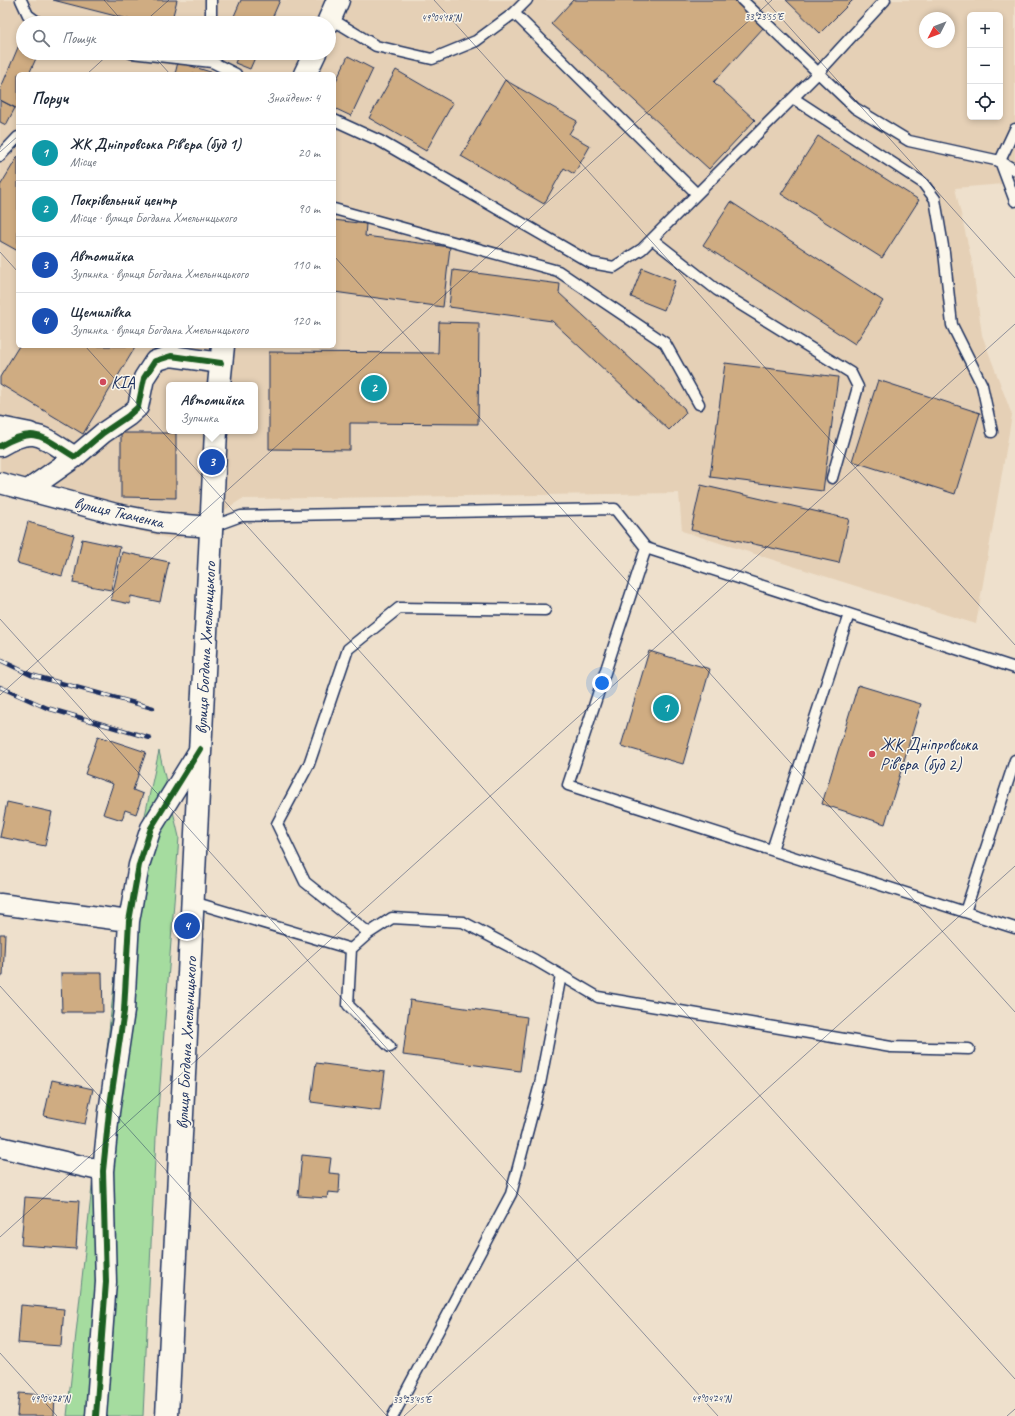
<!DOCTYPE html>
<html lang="uk">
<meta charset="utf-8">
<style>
body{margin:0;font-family:Caveat,sans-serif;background:#f6f6f7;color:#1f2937}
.controls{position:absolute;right:12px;top:12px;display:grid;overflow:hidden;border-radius:6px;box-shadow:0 2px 6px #0003}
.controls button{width:36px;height:36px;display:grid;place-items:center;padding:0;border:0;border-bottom:1px solid #e0e1e3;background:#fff;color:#1f2937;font:20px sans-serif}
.compass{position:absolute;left:919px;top:12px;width:36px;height:36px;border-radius:50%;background:#fff;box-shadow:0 2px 6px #0003;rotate:228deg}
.you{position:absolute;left:602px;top:683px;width:14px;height:14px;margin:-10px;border:3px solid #fff;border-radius:50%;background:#1a73e8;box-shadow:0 0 0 6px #1a73e833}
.badge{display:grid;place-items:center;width:26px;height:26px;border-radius:50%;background:#d1495b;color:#fff;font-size:13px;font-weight:700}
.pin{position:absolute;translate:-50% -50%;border:2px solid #fff;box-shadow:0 1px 4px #0006}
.popup{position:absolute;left:166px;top:382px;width:92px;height:52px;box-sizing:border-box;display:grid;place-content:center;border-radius:6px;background:#fff;filter:drop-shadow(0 1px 3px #0005);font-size:13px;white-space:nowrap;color:#747a83}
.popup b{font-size:15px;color:#1f2937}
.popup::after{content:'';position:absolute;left:50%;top:100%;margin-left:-8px;border:8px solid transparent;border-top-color:#fff}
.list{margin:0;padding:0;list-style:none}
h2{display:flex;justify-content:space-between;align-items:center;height:52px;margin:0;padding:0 16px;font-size:17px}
h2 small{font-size:13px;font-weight:400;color:#747a83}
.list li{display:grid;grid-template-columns:26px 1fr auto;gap:12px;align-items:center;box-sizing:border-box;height:56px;padding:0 16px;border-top:1px solid #e0e1e3}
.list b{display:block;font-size:15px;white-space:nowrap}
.list p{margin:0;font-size:13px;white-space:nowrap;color:#747a83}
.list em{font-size:13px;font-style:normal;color:#747a83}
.icon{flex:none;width:22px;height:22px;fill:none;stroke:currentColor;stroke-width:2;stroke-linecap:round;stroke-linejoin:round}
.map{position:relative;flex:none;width:1015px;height:1416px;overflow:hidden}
.search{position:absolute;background:#fff;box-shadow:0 2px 6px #0003;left:16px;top:16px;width:320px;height:44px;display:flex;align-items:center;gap:10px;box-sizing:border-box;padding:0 14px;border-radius:22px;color:#747a83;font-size:15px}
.panel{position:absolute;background:#fff;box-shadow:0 2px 6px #0003;left:16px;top:72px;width:320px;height:276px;border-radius:6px}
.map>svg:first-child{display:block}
</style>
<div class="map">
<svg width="1015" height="1416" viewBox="0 0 1015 1416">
<rect width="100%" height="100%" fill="#eee0cc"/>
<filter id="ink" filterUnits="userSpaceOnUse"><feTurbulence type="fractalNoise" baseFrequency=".025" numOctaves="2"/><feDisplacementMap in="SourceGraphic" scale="8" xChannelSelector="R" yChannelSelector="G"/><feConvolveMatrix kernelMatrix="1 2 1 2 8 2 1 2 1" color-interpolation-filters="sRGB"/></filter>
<g filter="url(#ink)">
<path fill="#e5d0b6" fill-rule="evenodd" d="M0 0H1015V183L955 188 972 262 982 335 1012 415 976 624 682 531 679 493 242 499 177 540 112 525 0 493ZM970 15H1000V117H970ZM925 18H949V42H925ZM23 23H329V53H23ZM18 74H334V346H18ZM169 385H255V431H169Z"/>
<path fill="#a5dc9f" stroke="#60867e" d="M159 751 179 837 156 1137 143 1416H67L120 930Z"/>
<path fill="#cfac82" stroke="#1b2f5e" d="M53 0H177L171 23H143Z
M241 0H280L270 23H231Z
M573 0H734L764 27 714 82 755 120 709 169 551 24Z
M786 0H853L820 33Z
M19 45 23 47V53L38 54 29 74H18V109L0 100V90Z
M239 53H257L250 69 235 63Z
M348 56 373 69 351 116 334 108V85Z
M178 62 217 74H175Z
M396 70 453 103 426 151 369 118Z
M505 80 577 121 569 134 590 146 574 174 564 168 544 204 461 156Z
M0 100 15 108 6 125 0 122Z
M818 136 919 200 882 258 781 194Z
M18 156V251L0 241V186Z
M731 202 883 301 855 344 703 245Z
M334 220 366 224 365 236 450 247 443 307 334 292Z
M642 268 675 281 664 310 631 297Z
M453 270 560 284 559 293 684 408 686 413 669 430 552 321 449 307Z
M439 322 479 323 478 424 350 423V450L269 449V352L438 353Z
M19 346H136L83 434 0 384V377Z
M725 363 838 377 823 491 710 477Z
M878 380 980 413 955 494 852 461Z
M121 433H176V498L121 497Z
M701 485 849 519 839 563 691 530Z
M28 522 74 535 62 576 17 563Z
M82 539 120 547 111 590 73 583Z
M122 552 169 562 160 602 131 596 130 604 111 600Z
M649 651 710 669 683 764 621 746Z
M858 685 921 704 885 824 822 804Z
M98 736 146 752 133 790 143 794 136 814 125 810 122 820 103 814 113 784 85 774Z
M7 802 52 812 45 846 0 837Z
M0 934H5L3 976H0Z
M61 973H102L103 1012H62Z
M410 1000 527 1017 520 1071 403 1055Z
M316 1063 385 1072 380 1111 311 1102Z
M52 1080 93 1089 85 1124 44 1116Z
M302 1155 331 1158 329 1173 340 1174 339 1193 328 1192 327 1198 298 1196Z
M25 1197 79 1201 76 1249 21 1245Z
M21 1305 64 1309 61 1346 18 1343Z
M19 1393 55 1396 54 1416H17Z"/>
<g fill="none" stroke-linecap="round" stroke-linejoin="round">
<defs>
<path id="service" d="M21 0 28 15 39 23
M742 0 855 108 909 141 1000 161 1015 170
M514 13 697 194
M330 18 376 46 432 59 476 41 514 13 527 0
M211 23V0
M131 53 212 62 236 74
M793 98 923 183 935 199 944 252 952 325 982 385 992 432
M334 120 380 141 591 263 614 267 642 249 818 73 885 0
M1015 129 1000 161 1015 201
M0 156 18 137
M334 209 558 271 665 343 699 404
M652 239 717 290 851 373 858 387 832 478
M211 527 241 516 615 509 646 548 1015 668
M646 548 568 785 1015 928
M772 850 849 614
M193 902 351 949 369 933 392 918 463 922 535 960 598 997 891 1047 969 1049
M965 912 1015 760
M369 933 305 882 277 824 309 764 348 649 399 608 545 610
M351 949 348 1005 390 1047
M393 1416 511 1194 540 1084 561 975"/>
<path id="minor" d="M0 427 30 433
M0 446C36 425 42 437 75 457L103 433 128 416 138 407 144 378 155 361 171 356 221 363
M0 483 116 514 162 523 211 527
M28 490 75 457
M0 904 129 921
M0 1147 103 1171
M96 1416 106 1282 103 1171 109 1112 124 1011 129 921 139 865 151 828 200 749"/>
<path id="secondary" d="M328 23 338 0
M305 74 315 53
M219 385 223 346
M167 1416 216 431"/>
</defs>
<use href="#service" stroke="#1b2f5e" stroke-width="13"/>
<use href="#minor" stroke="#1b2f5e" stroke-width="23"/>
<use href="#secondary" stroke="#1b2f5e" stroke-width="25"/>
<use href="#service" stroke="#fbf7ec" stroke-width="10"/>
<use href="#minor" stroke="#fbf7ec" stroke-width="20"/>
<use href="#secondary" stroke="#fbf7ec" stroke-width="22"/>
<defs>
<path id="rail" d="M0 660 31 675 153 708
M0 687 47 708 150 738"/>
</defs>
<use href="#rail" stroke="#1b2f5e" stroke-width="4.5"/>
<use href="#rail" stroke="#fbf7ec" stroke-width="3" stroke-dasharray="9" stroke-linecap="butt"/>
<defs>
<path id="cycleway" d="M0 446C36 425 42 437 75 457L103 433 128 416 138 407 144 378 155 361 171 356 221 363
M96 1416 106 1282 103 1171 109 1112 124 1011 129 921 139 865 151 828 200 749"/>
</defs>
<use href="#cycleway" stroke="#fbf7ec" stroke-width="8"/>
<use href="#cycleway" stroke="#1b5e20" stroke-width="6"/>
</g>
</g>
<path fill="none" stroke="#1b2f5e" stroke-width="1" stroke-opacity="0.45" d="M104 0 124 23M434 0 1015 645M765 0 1015 278M143 23 169 0M151 53 170 74M87 74 110 53M0 152 18 136M0 252 18 272M334 256 1015 1012M85 346 1015 1379M0 619 718 1416M0 695 772 0M0 986 387 1416M0 1237 1015 324M0 1353 57 1416M404 1416 1015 866M1007 1416 1015 1409"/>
<g fill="#d1495b" stroke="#fbf7ec" stroke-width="1.5">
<circle cx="103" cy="382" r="4"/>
<circle cx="872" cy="754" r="4"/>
</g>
<g text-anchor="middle" stroke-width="3" stroke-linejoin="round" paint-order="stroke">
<g font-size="17" fill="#1b2f5e" stroke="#fbf7ec" text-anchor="start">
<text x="111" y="388">KIA</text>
<text x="880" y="750">ЖК Дніпровська<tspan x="880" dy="20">Рів'єра (буд 2)</tspan></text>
</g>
<g font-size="17" fill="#1b2f5e" stroke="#fbf7ec">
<text transform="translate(119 512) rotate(13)" y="6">вулиця Ткаченка</text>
<text transform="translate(205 648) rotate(-87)" y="6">вулиця Богдана Хмельницького</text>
<text transform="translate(186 1043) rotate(-87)" y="6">вулиця Богдана Хмельницького</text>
</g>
</g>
<g font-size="10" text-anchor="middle" fill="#1b2f5e" stroke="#fbf7ec" stroke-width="3" stroke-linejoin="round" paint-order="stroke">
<text x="764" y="20">33°23'55"E</text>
<text x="441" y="21">49°04'18"N</text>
<text x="50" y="1402">49°04'28"N</text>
<text x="711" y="1402">49°04'24"N</text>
<text x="412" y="1403">33°23'45"E</text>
</g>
</svg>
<div class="controls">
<button>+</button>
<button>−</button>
<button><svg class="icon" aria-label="locate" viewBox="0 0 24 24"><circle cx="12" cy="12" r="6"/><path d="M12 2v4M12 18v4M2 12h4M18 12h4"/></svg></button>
</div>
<svg class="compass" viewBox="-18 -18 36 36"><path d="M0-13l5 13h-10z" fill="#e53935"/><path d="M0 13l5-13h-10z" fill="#747a83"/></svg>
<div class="you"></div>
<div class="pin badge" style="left:666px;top:708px;background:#0f9aa8">1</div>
<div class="pin badge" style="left:374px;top:388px;background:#0f9aa8">2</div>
<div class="pin badge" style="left:212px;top:462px;background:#1a4fb4">3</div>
<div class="popup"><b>Автомийка</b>Зупинка</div>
<div class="pin badge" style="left:187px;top:926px;background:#1a4fb4">4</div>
<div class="search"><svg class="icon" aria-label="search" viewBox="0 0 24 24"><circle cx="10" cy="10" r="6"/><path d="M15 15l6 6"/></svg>Пошук</div>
<section class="panel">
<h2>Поруч<small>Знайдено: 4</small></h2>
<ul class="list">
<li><span class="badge" style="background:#0f9aa8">1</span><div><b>ЖК Дніпровська Рів'єра (буд 1)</b><p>Місце</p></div><em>20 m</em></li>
<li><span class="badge" style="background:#0f9aa8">2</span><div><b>Покрівельний центр</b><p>Місце · вулиця Богдана Хмельницького</p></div><em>90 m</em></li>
<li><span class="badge" style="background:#1a4fb4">3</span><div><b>Автомийка</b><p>Зупинка · вулиця Богдана Хмельницького</p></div><em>110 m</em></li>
<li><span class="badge" style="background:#1a4fb4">4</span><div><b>Щемилівка</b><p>Зупинка · вулиця Богдана Хмельницького</p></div><em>120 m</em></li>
</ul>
</section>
</div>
